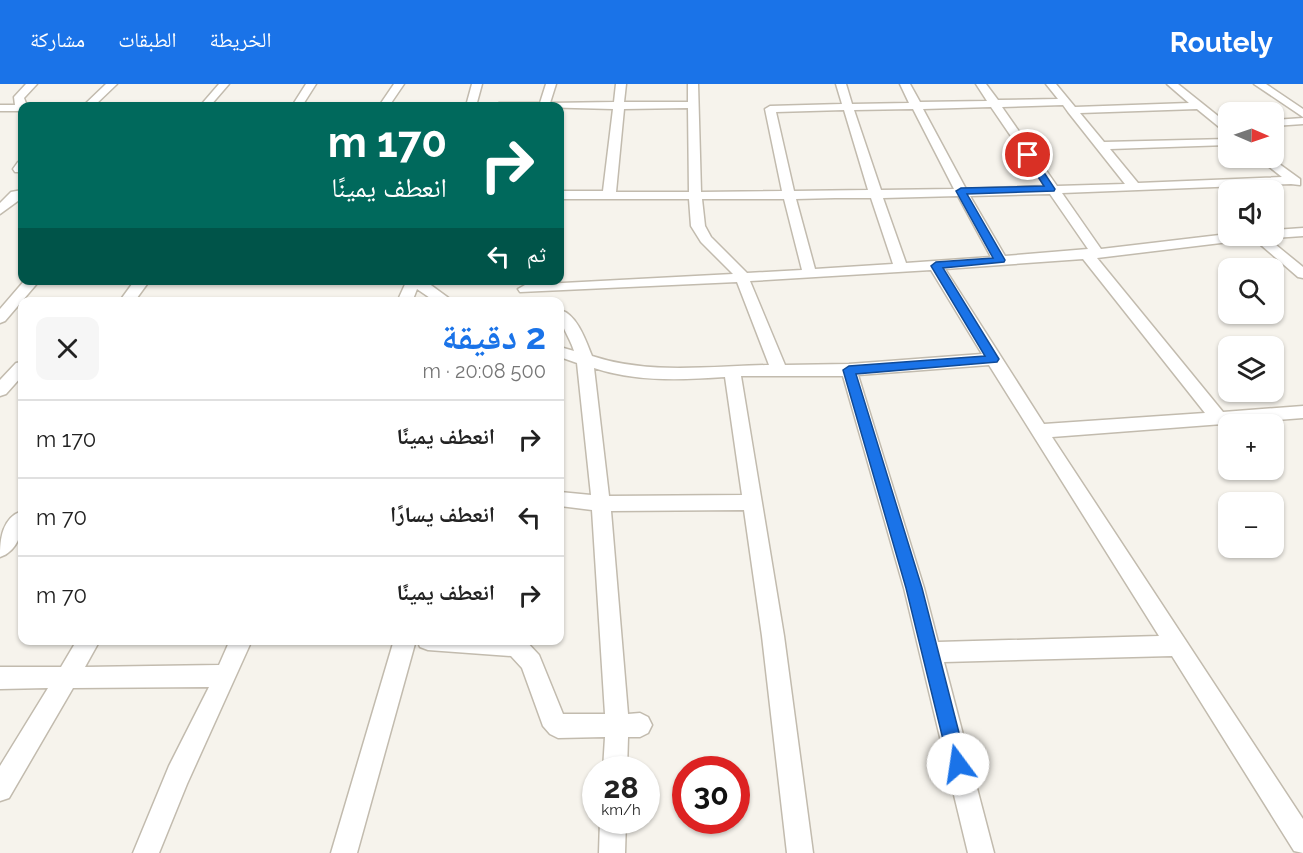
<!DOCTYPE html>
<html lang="ar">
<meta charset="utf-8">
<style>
:root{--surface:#fff;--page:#f6f6f6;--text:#222;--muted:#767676;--line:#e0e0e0;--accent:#1a73e8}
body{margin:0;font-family:Raleway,"Noto Naskh Arabic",sans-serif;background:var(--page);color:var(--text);direction:rtl;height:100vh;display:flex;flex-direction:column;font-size:22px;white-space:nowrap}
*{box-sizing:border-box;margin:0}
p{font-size:20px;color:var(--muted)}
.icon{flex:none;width:33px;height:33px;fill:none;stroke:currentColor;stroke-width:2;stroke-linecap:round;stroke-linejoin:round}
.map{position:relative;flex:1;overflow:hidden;direction:ltr}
.details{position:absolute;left:18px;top:213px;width:546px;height:348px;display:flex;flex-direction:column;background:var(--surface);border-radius:12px;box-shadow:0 2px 4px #0004;direction:rtl}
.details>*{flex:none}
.banner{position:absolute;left:18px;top:18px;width:546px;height:183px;border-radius:12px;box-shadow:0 2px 4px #0004;direction:rtl;background:#00695c;color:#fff;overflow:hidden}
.needle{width:39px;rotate:92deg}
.tools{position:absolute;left:1218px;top:18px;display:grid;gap:12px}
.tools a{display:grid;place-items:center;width:66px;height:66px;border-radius:12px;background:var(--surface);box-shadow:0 2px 4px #0004;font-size:30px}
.speed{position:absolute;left:582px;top:672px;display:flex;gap:12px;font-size:30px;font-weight:700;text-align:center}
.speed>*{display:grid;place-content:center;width:78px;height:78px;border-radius:50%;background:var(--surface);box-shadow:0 2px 4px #0004;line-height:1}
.speed small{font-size:15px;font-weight:400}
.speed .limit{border:9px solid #d22;background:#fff;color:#111}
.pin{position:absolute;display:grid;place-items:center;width:51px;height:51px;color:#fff;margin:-26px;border:3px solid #fff;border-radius:50%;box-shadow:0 2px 6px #0007}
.me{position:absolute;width:66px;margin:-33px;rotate:346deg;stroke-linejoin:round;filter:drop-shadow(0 0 4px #0008)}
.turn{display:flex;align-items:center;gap:21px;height:126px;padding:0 18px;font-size:27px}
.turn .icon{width:78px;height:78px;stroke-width:2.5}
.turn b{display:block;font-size:42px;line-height:51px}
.then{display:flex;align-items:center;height:57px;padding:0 18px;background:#0003;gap:12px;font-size:22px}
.round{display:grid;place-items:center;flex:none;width:63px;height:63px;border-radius:12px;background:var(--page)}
.head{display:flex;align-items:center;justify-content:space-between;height:102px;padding:0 18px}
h1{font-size:36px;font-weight:700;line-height:45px;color:var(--accent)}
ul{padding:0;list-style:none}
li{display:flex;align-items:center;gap:18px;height:78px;padding:0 18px;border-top:2px solid var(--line)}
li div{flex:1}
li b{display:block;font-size:22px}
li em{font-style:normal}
header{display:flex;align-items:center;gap:36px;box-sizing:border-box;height:84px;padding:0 30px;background:var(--accent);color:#fff}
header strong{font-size:28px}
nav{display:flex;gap:33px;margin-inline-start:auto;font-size:21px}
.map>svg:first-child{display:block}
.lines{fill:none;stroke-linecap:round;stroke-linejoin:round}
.minor-casing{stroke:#c2bbae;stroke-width:3}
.minor{fill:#fff;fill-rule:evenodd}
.route{fill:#1a73e8;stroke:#114b97;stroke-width:1.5}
</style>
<header>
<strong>Routely</strong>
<nav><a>الخريطة</a><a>الطبقات</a><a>مشاركة</a></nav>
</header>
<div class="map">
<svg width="1303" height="769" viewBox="0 0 1303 769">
<rect width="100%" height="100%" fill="#f6f3ec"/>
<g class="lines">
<g class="minor-casing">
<path id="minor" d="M26 0H37L24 14 27 22H22V27H0V21H15L14 13Z
M106 0H117L94 22H83Z
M219 0H229L210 22H200Z
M306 0H316L302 22H292Z
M394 0H404L389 22H379Z
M472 0H482L476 22H466Z
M546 0H556L550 19 614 18 616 0H626L624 18H688V0H698L701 108 782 107 765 25 770 22 842 20 836 0H846L852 20 909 19 900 0H910L920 18 987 17 976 0H986L998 16 1058 15 1046 0H1056L1075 23 1189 19 1167 0H1178L1228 40V48L1224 47 1197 25 1080 29 1104 58 1228 55V61L1110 65 1138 99 1282 93 1258 74H1271L1300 95V101L1291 100 1062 109 1101 165 1228 150 1265 152 1303 183V194L1298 193 1254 155 1097 174 1223 328 1303 322V334L1052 353 1303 735V769L1294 767 1172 572 944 578 994 769H968L904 504 843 292H741L784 552 813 769H787L762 552 744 426 611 427 628 630 640 629 648 633 652 641 648 649 640 653H628L627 686H603L605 653 558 654 550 650 543 642 522 584 511 572 428 566 420 563 417 556H525L539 571 563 630H605L592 426 560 422V408L591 411 577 279 560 273V263L574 267C569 251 560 243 560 226 577 230 586 257 592 272 650 291 709 282 769 281L737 198 520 208 518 205 525 201 733 190 701 158 691 142 689 115H560V107H603L613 25 494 22 499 19H540ZM1063 21 1068 28 1125 100 1057 102 1002 23ZM991 23 1045 102 966 105 923 25ZM688 24 689 108H616L624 25ZM913 25 954 105 881 106 854 26ZM844 26 868 106 794 107 776 28ZM1050 110 1088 165 1005 172 970 112ZM958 112 991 173 906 179 883 114ZM835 114H871L893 180 815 185 796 115ZM702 115H784L802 186 747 189 711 153 705 142ZM1083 175 1205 329 1044 340 945 185ZM931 186 982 270 849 280 785 281 750 197ZM989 281 1159 552 938 558 924 504 858 291ZM594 284C636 298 681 296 725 293L742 411 609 412Z
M1254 0H1266L1303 25V33Z
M1303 34V40L1274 42V36Z
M18 78H22V88H15L13 85Z
M22 106V114L0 130V119L11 108Z
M1303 144V152L1274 154 1268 152H1274V146Z
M25 196H40L5 237 0 239V225Z
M135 196H150L134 218H119Z
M407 196H424L454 218H436L417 205 412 218H397Z
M22 278V292L6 310 0 312V296L16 279Z
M22 427C24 444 19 467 0 473 0 455 2 434 22 427Z
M77 556H100L85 583 219 581 230 556H252L187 700 159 769H133L169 682 209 603 73 604 9 714 0 717V682L48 604 0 605V583H61Z
M394 556H416L357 769H331Z
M600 736H626L625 769H599Z"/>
</g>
<use href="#minor" class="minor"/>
</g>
<path class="route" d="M1028 68 1031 69 1055 105 1054 107 967 110 1005 176 1004 178 943 184 999 275 997 278 856 290 922 504 967 680 964 686 958 689 952 686 949 680 906 504 843 286 849 282 985 272 931 182 936 178 993 174 956 107 961 104 1044 102 1024 71Z"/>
</svg>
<div class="tools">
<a><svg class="needle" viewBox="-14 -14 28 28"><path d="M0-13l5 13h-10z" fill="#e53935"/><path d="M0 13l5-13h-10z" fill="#767676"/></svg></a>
<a><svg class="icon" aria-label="sound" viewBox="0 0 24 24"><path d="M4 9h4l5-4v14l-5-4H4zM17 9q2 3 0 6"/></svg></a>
<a><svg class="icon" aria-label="search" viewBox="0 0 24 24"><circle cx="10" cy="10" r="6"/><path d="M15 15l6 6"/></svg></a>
<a><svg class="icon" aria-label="layers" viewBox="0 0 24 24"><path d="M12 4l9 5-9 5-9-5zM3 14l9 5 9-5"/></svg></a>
<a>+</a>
<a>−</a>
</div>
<div class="speed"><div>28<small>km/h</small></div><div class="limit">30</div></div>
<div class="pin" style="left:1028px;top:71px;background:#d93025"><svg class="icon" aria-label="arrive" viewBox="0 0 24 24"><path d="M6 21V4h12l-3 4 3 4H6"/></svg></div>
<svg class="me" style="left:958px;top:680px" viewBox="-20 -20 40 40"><circle r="19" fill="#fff"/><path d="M0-13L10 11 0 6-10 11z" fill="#1a73e8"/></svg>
<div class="banner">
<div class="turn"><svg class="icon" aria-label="right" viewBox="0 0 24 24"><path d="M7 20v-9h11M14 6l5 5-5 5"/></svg><div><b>170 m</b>انعطف يمينًا</div></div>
<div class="then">ثم<svg class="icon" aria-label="left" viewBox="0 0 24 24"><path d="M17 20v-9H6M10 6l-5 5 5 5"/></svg></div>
</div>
<section class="details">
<div class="head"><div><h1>2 دقيقة</h1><p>500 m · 20:08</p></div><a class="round"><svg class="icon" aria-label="close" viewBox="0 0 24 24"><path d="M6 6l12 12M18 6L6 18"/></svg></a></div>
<ul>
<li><svg class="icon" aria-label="right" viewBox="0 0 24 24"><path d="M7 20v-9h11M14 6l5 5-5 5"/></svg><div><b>انعطف يمينًا</b></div><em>170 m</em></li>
<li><svg class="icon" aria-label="left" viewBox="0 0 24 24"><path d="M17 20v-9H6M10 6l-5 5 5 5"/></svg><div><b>انعطف يسارًا</b></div><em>70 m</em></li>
<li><svg class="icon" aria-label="right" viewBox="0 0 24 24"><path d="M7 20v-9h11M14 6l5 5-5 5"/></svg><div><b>انعطف يمينًا</b></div><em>70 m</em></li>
</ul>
</section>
</div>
